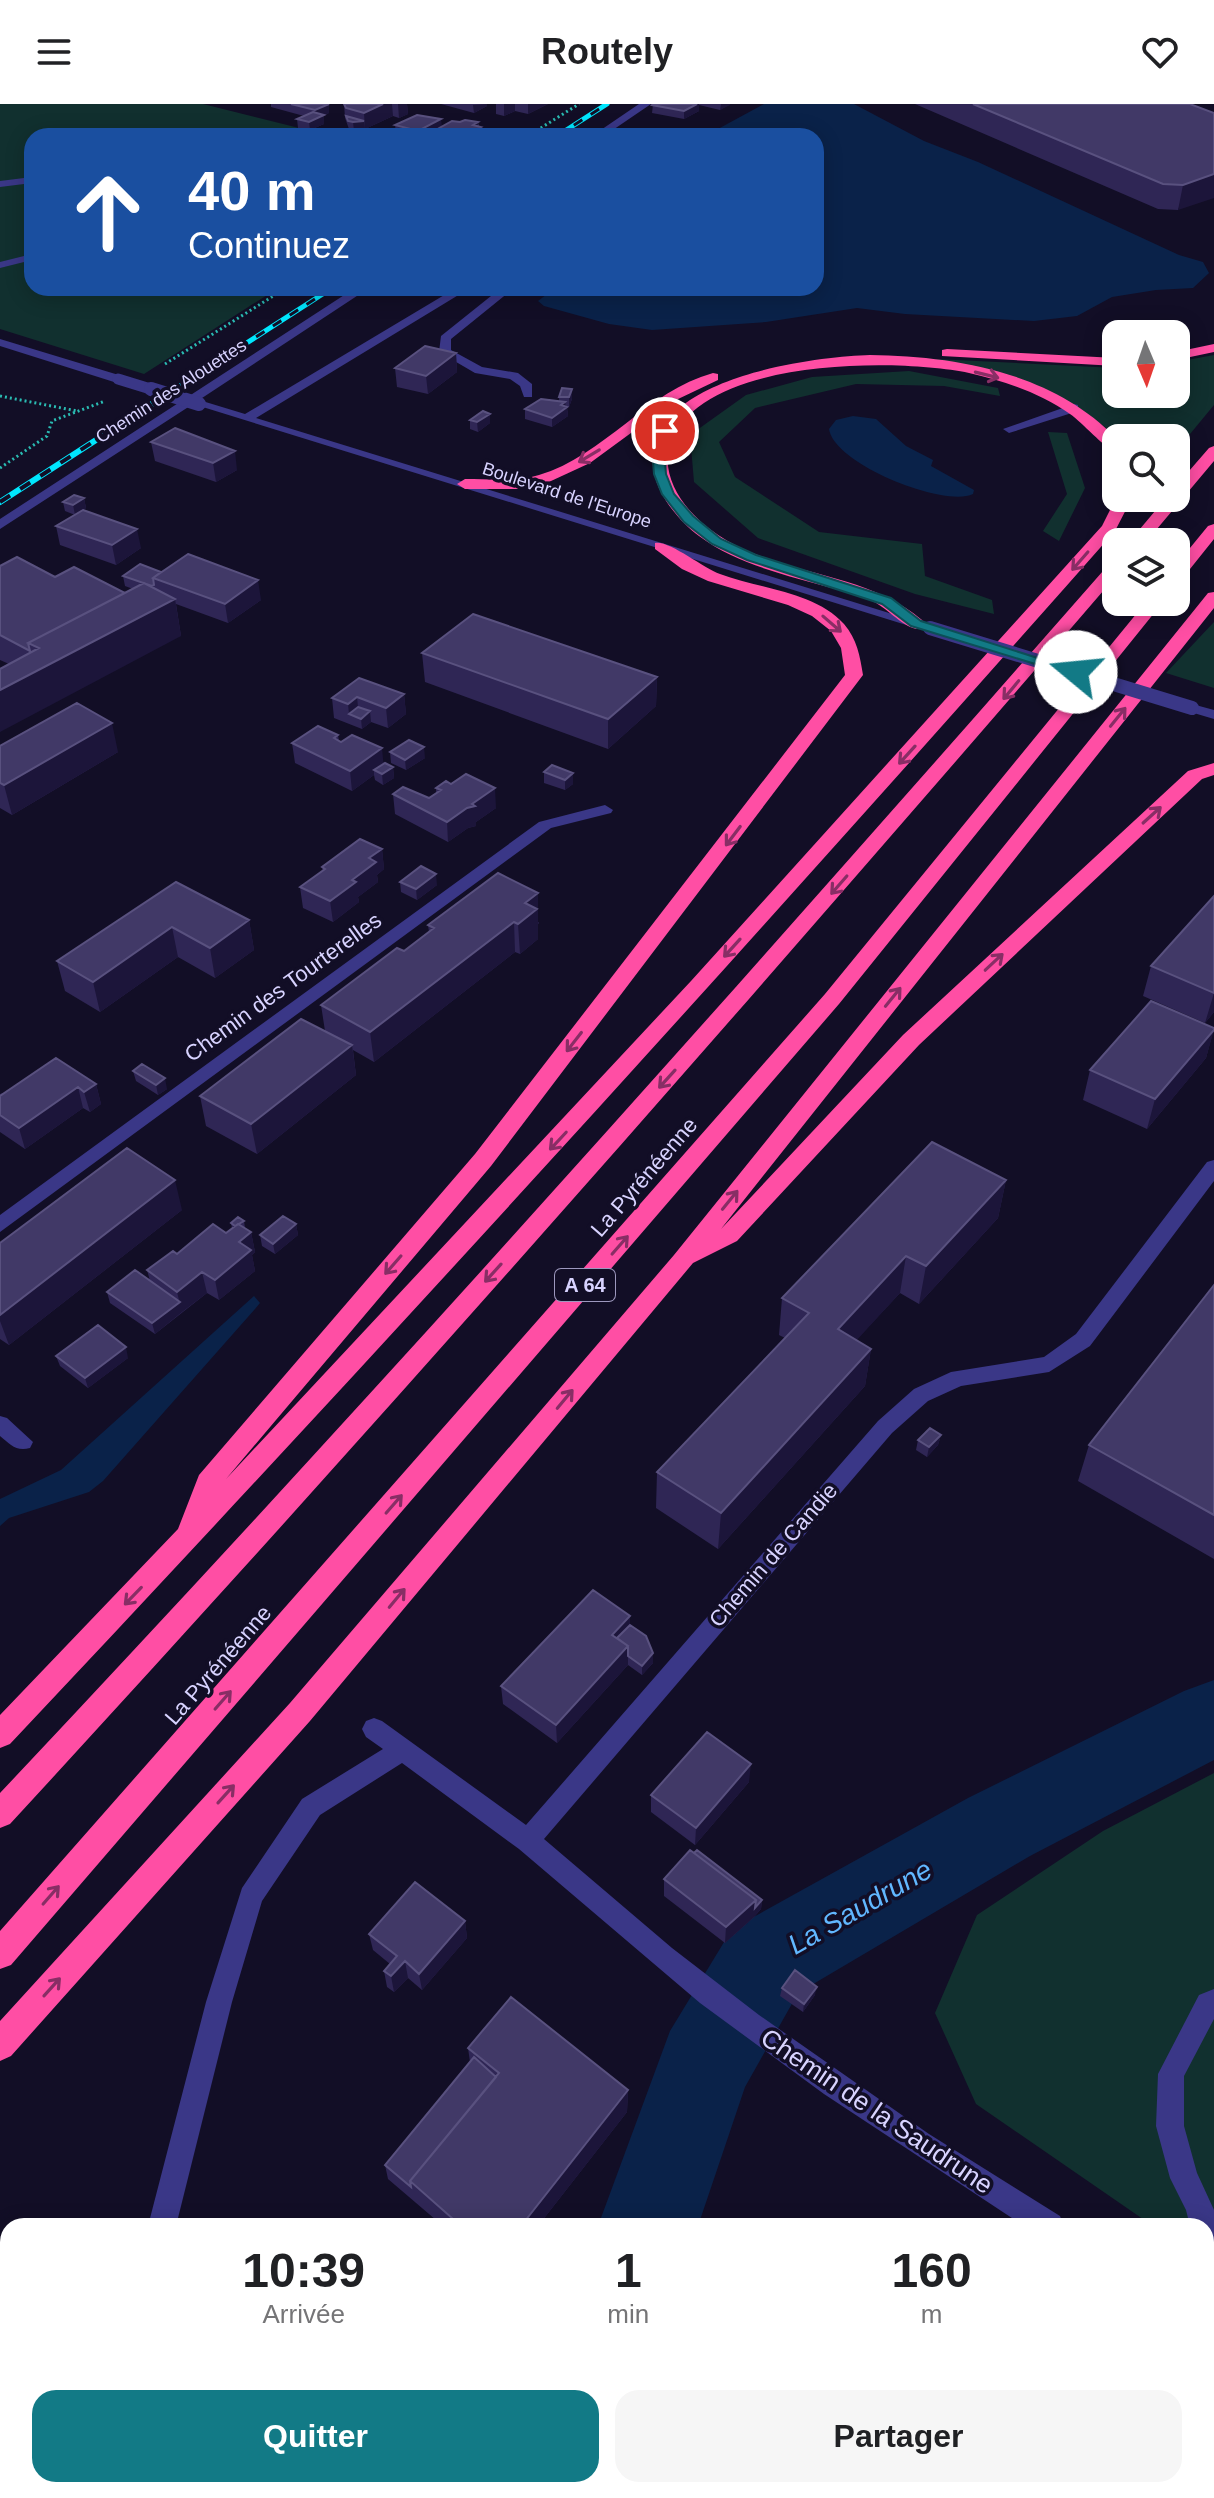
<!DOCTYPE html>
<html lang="fr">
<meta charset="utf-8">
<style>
:root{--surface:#fff;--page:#f6f6f6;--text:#202124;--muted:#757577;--accent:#127a86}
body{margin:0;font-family:Helvetica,sans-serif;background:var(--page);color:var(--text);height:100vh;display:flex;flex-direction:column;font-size:30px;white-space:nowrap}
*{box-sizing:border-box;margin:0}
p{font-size:26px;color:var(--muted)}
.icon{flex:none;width:44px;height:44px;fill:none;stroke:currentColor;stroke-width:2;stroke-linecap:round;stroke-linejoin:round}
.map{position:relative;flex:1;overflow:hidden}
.panel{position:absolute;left:0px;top:2114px;width:1214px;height:280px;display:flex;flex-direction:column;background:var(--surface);border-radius:24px 24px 0 0;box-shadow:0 4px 20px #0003}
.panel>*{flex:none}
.guide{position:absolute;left:24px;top:24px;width:800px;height:168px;border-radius:24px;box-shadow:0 4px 20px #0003;background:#1a4fa0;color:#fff;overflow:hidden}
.needle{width:52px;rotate:178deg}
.buttons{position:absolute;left:1102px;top:216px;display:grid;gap:16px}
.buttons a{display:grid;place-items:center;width:88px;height:88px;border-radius:16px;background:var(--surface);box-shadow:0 4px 20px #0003;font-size:40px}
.pin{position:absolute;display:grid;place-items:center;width:68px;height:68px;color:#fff;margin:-34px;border:4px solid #fff;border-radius:50%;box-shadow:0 2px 8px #0007}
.me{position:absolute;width:88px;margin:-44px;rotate:287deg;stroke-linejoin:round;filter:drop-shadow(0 0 6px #0008)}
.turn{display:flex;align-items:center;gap:28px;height:168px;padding:0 32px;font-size:36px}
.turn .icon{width:104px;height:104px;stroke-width:2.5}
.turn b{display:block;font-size:56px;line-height:68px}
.eta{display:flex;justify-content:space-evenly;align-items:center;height:136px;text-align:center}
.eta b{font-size:48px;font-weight:700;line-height:56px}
.cta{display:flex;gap:16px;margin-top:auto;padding:16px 32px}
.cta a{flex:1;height:92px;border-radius:24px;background:var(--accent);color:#fff;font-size:32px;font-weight:700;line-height:92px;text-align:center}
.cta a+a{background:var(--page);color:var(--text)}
header{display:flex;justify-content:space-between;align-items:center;height:104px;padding:0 32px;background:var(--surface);font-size:36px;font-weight:700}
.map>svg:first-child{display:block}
.green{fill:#11302f}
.water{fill:#0a2249}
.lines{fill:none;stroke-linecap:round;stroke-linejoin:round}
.river{fill:#0a2249;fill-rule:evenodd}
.path{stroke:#2abbb2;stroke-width:3;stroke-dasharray:2 3;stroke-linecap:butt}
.minor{fill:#3a3787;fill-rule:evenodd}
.highway{fill:#ff4ea4;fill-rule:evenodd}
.rail-far1-casing{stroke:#00e6fe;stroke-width:5}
.rail-casing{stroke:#00e6fe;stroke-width:6}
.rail-far1{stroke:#120e26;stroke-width:3;stroke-dasharray:10;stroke-linecap:butt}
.rail{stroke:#120e26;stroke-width:4;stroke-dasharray:12;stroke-linecap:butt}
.minor-bridge-far1{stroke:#3a3787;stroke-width:11}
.minor-bridge{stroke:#3a3787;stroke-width:14}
.wall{fill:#2f2655}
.shaded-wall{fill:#1c153a}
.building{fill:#413967;stroke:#59517f;stroke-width:2}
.oneway{stroke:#882e65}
.route{fill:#127a86;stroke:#0c4f57;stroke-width:2}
.labels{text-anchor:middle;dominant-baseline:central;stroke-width:7;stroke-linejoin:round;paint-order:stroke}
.far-street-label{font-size:18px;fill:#d8d3ff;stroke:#120e26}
.shield{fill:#120e26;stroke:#9d98be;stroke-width:2}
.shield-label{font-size:20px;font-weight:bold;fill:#d8d3ff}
.street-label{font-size:22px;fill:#d8d3ff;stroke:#120e26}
.near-street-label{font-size:26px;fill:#d8d3ff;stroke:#120e26}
.near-water-label{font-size:28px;font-style:italic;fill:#61b7ff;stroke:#120e26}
</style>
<header><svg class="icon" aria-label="menu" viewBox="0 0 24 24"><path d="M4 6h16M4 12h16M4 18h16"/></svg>Routely<svg class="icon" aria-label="heart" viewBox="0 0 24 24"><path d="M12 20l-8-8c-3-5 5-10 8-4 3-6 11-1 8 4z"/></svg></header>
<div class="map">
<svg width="1214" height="2394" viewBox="0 0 1214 2394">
<rect width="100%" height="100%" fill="#120e26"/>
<path class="green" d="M0 0H203L331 32H32V184H278L144 270 0 225Z
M1214 251V301L1176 347V334H1117C1057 276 992 272 915 254L1116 264V290H1176V258Z
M909 267 998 284 1000 292 944 282 856 280 755 304 719 338 735 373 819 428 922 440 925 472 992 496 994 510 915 490 758 434 694 378 690 331 746 291 812 273Z
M1048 328 1067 329 1085 384 1059 437 1043 427 1067 390Z
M1214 518V584L1166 569Z
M1214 1669V2162L1206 2122H1153L976 2000 935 1909 977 1811 1103 1727Z"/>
<path class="water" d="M764 0H854L924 37 978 58 1179 151 1203 158 1209 169 1193 184 1156 186 1112 193 1077 212 1034 217 905 210 857 204 766 218 652 226 609 220 544 202 538 197 555 184H816V32H705Z
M853 312 876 315 906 342 933 356 931 362 974 386 973 390C944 404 834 360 829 325L836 316Z
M254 1192 260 1199 255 1205 103 1377 89 1388 9 1414 0 1422V1395L61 1366Z"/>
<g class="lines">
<path class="river" d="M1214 1576V1656L1030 1752 798 1889 745 1983 698 2122H598L670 1927 732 1825 968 1694 1184 1587Z
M519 2386H629L627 2394H517Z"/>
<path class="path" d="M528 32 579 0
M165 260 286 184
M0 292 77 307
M0 364 47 332 52 317 105 297"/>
<path class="minor" d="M639 0H651L604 32H592Z
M32 73V79L0 83V77Z
M32 150V156L0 164V158Z
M355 184H369L199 296 245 310 456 184H470L256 314 928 521 926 524H916L193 300 0 425V415Z
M501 184H514L451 235V246L482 263 518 269 532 280V293H524L520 282 510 275 475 269 439 248 441 232Z
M0 235 122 272 124 275 114 278 0 242Z
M1074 300 1078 301V307L1009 329 1003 325Z
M1192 600 1214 606V615L1187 607 1185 604Z
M605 701 613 706 611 709 551 724 0 1128V1111L539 718Z
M1214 1056V1077L1090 1242 1049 1268 961 1282 928 1297 892 1329 544 1735 672 1844 759 1911 929 2030 1060 2112 1064 2122H1024L824 1990 700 1899 519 1745 402 1659 320 1711 262 1797 232 1898 176 2122H148L206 1898 242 1784 302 1695 383 1645 366 1633 362 1625 366 1617 374 1614 382 1617 526 1721 878 1317 914 1285 951 1268 1044 1253 1076 1230 1207 1058Z
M0 1312 7 1314 33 1338 30 1344C16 1348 10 1340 0 1332Z
M1214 1885V1915L1184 1972V2022L1197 2069 1214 2106V2192L1206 2195V2122H1190L1186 2106 1170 2074 1156 2022 1158 1970 1199 1891Z
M1206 2203 1214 2206V2236L1206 2233Z
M91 2386H123L120 2394H88Z"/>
<path class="highway" d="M1214 240V248L1176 256V248Z
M947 245 1116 254V262L942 252V246Z
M870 251C957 252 1053 269 1116 334V348C1103 343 1083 319 1070 310 1040 289 1004 277 969 269 897 254 698 253 670 341 662 366 676 393 694 411 756 475 858 460 922 516L924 520 916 525C900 521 887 503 870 496 813 475 749 469 699 432 680 418 659 393 654 369 636 276 807 253 870 251Z
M713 269 718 270V276L676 296 590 359 551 377 520 385H465L457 380 465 375C489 375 515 378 539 371 604 352 647 287 713 269Z
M1214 342V357L1146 438H1129L1166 394H1176V382L1209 344Z
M1116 394H1132L1115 427C753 837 385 1242 10 1640L0 1644V1611L178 1425 199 1371 475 1050 845 571 841 544 831 527 812 512 788 501 708 477 682 465 655 445V439C669 436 703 464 720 470 759 485 814 487 844 520 857 535 860 552 863 571L491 1062 226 1375 691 877 1102 422Z
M1214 420V435L1182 475 1176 477V461L1208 422Z
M1116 457V472C753 893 387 1311 10 1720L0 1724V1689C379 1287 746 874 1110 459Z
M1214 488V504L721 1125 903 931 1188 667 1214 659V671L1202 675 919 941 737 1137 693 1159 310 1617 11 1952 0 1957V1917L290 1599 674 1151 1208 489Z
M1146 498H1163L839 900 11 1861 0 1865V1827L825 890Z"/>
<g class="rail-far1-casing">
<path id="rail-far1" d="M557 32 607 0
M172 287 332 184"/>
</g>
<g class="rail-casing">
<path id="rail" d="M0 398 175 285"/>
</g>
<use href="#rail-far1" class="rail-far1"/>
<use href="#rail" class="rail"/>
<path class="minor-bridge-far1" d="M118 275 157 287"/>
<path class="minor-bridge" d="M151 285 199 300
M930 524 1192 604"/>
</g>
<path class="wall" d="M271 0H328L329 9 324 11V20L310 26 298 24 297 15 304 12 271 3Z
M344 0H407L408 10 399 14 393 12 365 25 354 27 349 25 345 14Z
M441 0H487V2L474 9Z
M496 0H548L528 10 515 7 504 12 496 10Z
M653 0H730L720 6 699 1V7L684 15 652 9Z
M915 0H1190L1214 9 1178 106 1158 105Z
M460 18H478L482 32H433L434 31V28L425 32H405L396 30 395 21 442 23Z
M456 249 457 268 428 290 397 283 395 264Z
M572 285V295L569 303H567L568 312 552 323 525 315V305L559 297V293Z
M470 316 490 319 478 328 470 325Z
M151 338 237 366 216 378 155 357Z
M84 394 86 404 83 406 141 444 116 461 60 441 56 422 75 411 65 407 63 398Z
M0 462 125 489 133 485 125 482 123 472 161 468 261 496 228 519 176 500 181 532 9 560 0 556Z
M422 549 657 573 656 602 608 645 425 578Z
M404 590 406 610 388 624 371 618 362 625 334 614 332 594Z
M338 631 339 637 393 663 394 674 383 681 375 676 374 671 352 687 295 659 292 639Z
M0 642 118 648 12 711 0 704Z
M390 648 425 654 406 666 391 659Z
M544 668 573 680 565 686 544 679Z
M436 684 496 704 476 718V722L468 724 448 738 395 710 393 690 429 694 436 689Z
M382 745 384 765 377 771 378 778 358 793 359 798 333 818 303 804 300 783 323 767 322 763Z
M498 769 539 819 538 820V835L520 850 515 848 374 958 353 946 356 971 257 1050 206 1022 200 992 325 927 321 901 404 847 429 828 428 821Z
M176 778 249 816 254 846 215 874 178 853 100 908 65 887 57 857Z
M400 778 437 781 417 796 401 788Z
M1214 792V908L1205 919 1143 892 1151 862Z
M1214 924 1206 954 1147 1025 1083 996 1090 966Z
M133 967 167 985 158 991 136 977Z
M96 980 101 1000 90 1008 83 1004 25 1045 0 1028V990L6 988Z
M1006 1076 998 1114 919 1200 900 1189 856 1236 871 1245 865 1282 718 1445 656 1404 657 1368 785 1234 779 1231 782 1194Z
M182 1106 9 1241 0 1235V1139Z
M244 1117 245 1124 251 1128 255 1148 252 1151 255 1167 219 1196 207 1189 155 1230 110 1199 107 1188 150 1177 147 1166 177 1150 226 1129 232 1124 231 1119Z
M296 1120 298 1131 275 1150 262 1142 260 1131Z
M1214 1181V1455L1078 1377 1089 1341Z
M56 1252 128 1254 88 1284 60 1262Z
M941 1331 938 1341 927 1353 916 1346 918 1336Z
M630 1512V1521L653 1559 642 1571 628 1561 557 1639 503 1600 501 1582Z
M749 1678 695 1741 651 1708V1691Z
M664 1775 762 1796 761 1805 754 1813 725 1839 664 1792Z
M465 1817 467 1834 422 1886 408 1874 394 1888 387 1883 384 1867 390 1860 373 1846 369 1830Z
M782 1884 815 1891 803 1908 780 1892Z
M468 1944 628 1986 627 2008 538 2122H443L388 2075 385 2061 470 1958Z"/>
<path class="shaded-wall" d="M329 0V9L315 15V6Z
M383 0H392L393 12 365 25 364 9Z
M398 0H407L408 10 399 14Z
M487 0V2L474 9 473 1Z
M504 0H515V7L504 12Z
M528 0H548L528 10Z
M697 0H699V7L684 15V7Z
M721 0H730V1L720 6Z
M324 11V20L310 26 309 18Z
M441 15 442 23 440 25 425 32H418V27Z
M364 17 365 25 354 27 353 18Z
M478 18V25L481 23 482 32H469L473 21Z
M1214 70V94L1178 106 1183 81Z
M456 249 457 268 428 290 426 272Z
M572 285V295L569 303V293Z
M565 298 566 304 567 303 568 312 552 323V314L561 301Z
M490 310V319L478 328 477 318Z
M235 347 237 366 216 378 213 359Z
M84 394 86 404 75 411 73 401Z
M137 425 141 444 116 461 112 441Z
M258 476 261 496 228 519 225 500Z
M175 495 181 532 0 628V586Z
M657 573 656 602 608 645V615Z
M404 590 406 610 388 624 386 604Z
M357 593 359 613 349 610 348 600Z
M370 607 371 618 362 625 361 615Z
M112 619 118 648 12 711 4 681Z
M424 643 425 654 406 666 405 656Z
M382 644 384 665 374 666V671L352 687 350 667Z
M393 663 394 674 383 681 382 670Z
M573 669V680L565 686V676Z
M495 684 496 704 476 718V722L468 724 448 738 447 718Z
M382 745 384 765 377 771 378 778 358 793 359 798 333 818 330 797 352 776 369 754Z
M436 770 437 781 417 796 416 785Z
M538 789V835L520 850 518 820 525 799Z
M249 816 254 846 215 874 210 844Z
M514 818 515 848 374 958 370 928Z
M172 823 178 853 100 908 93 878Z
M1214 889V908L1205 919Z
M1214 926 1206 954 1147 1025 1155 995Z
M352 941 356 971 257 1050 251 1020Z
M165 974 167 985 158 991 156 981Z
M96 980 101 1000 90 1008 84 988Z
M78 983 83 1004 25 1045 19 1024Z
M175 1076 182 1106 9 1241 0 1217V1211Z
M1006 1076 998 1114 919 1200 926 1162Z
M296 1120 298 1131 275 1150 273 1140Z
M251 1128 255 1148 252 1151 255 1167 219 1196 215 1176 239 1138Z
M906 1152 900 1189 833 1262 838 1225Z
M202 1168 207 1189 182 1208 177 1188Z
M180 1198 182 1208 155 1230 152 1219Z
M126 1243 128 1254 88 1284 85 1274Z
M871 1245 865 1282 718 1445 721 1409Z
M941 1331 938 1341 927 1353 929 1343Z
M630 1512V1530L617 1544 612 1531Z
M628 1542V1561L557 1639 556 1621Z
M653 1549V1559L642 1571V1562Z
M751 1660 749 1678 695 1741 696 1724Z
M756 1796H762L761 1805 754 1813 725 1839 726 1823Z
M465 1817 467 1834 422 1886 419 1870Z
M405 1857 408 1874 394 1888 391 1872Z
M817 1883 815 1891 803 1908 804 1900Z
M628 1986 627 2008 538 2122H521Z"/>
<path class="building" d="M291 0H329L315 6Z
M344 0H383L364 9 346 4Z
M653 0H697L684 7 652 1Z
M973 0H1190L1214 9V70L1183 81 1163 80Z
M313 8 324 11 309 18 297 15Z
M417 11 441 15 418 27 395 21Z
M346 12 364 17 353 18 348 17Z
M465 16 478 18 473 21 481 23 469 30 458 28 454 31 457 32H433L440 28 434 27 452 17 460 18Z
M425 242 456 249 426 272 395 264Z
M562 284 572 285 569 293H559Z
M541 295 565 298 561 301 567 303 552 314 525 305Z
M483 307 490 310 477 318 470 316Z
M175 324 235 347 213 359 151 338Z
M74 391 84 394 73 401 63 398Z
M83 406 137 425 112 441 56 422Z
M188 450 258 476 225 500 153 474Z
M17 453 55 473 74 463 125 489 28 539 30 547 0 531V462Z
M140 460 161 468 153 474 154 481 152 482 123 472Z
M144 479 175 495 0 586V565L39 544 28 539Z
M473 510 657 573 608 615 422 549Z
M359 574 404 590 386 604 357 593 348 600 332 594Z
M77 599 112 619 4 681 0 679V642Z
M358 603 370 607 361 615 349 610Z
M318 622 338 631 334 634 341 638 352 631 382 644 350 667 292 639Z
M409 636 424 643 405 656 390 648Z
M385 659 393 663 382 670 374 666Z
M552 661 573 669 565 676 544 668Z
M466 670 495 684 472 700 475 702 467 704 447 718 393 690 403 683 429 694 441 686 436 684 446 677 451 680Z
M360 735 382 745 369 754 376 758 352 776 356 778 330 797 300 783 325 765 322 763Z
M421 762 436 770 416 785 400 778Z
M498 769 538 789 525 799 537 805 518 820 514 818 370 928 321 901 397 844 404 847 434 824 428 821Z
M176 778 249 816 210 844 172 823 93 878 57 857Z
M1214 792V889L1151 862Z
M1151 897 1214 924V926L1155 995 1090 966Z
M301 915 352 941 251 1020 200 992Z
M56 954 96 980 84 988 78 983 19 1024 0 1011V992Z
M142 960 165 974 156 981 133 967Z
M932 1038 1006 1076 926 1162 906 1152 838 1225 871 1245 721 1409 657 1368 809 1209 782 1194Z
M127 1044 175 1076 0 1211V1139Z
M283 1112 296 1120 273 1140 260 1131Z
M238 1113 244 1117 235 1122 231 1119Z
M213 1120 226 1129 238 1120 251 1128 239 1138 251 1146 215 1176 202 1168 177 1188 147 1166 173 1147 177 1150Z
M135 1166 180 1198 152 1219 107 1188Z
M1214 1181V1411L1089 1341Z
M98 1221 126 1243 85 1274 56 1252Z
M930 1324 941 1331 929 1343 918 1336Z
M593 1486 630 1512 612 1531 628 1542 556 1621 501 1582Z
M630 1521 646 1532 653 1549 642 1562 628 1552V1542L617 1534Z
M707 1628 751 1660 696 1724 651 1691Z
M690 1746 756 1796 726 1823 664 1775Z
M697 1746 762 1796 755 1804 756 1796 694 1749Z
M415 1778 465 1817 419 1870 405 1857 391 1872 384 1867 397 1852 369 1830Z
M795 1866 817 1883 804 1900 782 1884Z
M511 1893 628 1986 521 2122H461L410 2077 499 1969 468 1944Z
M474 1953 496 1973 410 2077 411 2083 385 2061Z"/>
<defs><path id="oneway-shaft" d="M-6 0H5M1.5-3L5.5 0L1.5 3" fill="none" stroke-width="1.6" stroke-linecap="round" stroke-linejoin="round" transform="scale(2)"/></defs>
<g class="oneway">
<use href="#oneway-shaft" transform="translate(987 271) rotate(14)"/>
<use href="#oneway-shaft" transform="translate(589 352) rotate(149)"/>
<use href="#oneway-shaft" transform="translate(1080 457) rotate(131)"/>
<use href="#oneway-shaft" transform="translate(832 520) rotate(41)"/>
<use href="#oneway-shaft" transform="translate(1011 586) rotate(130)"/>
<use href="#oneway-shaft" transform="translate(1118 613) rotate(-51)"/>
<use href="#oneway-shaft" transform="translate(907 651) rotate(132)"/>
<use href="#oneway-shaft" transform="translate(1152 711) rotate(-42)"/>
<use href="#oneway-shaft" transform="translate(733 732) rotate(127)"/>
<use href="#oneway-shaft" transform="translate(839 781) rotate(131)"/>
<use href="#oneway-shaft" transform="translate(732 844) rotate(132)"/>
<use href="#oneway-shaft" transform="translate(994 858) rotate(-43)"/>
<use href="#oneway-shaft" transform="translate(893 893) rotate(-51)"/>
<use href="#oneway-shaft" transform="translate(574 938) rotate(128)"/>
<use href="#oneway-shaft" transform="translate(667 975) rotate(132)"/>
<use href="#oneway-shaft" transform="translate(558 1037) rotate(133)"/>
<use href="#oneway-shaft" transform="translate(730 1096) rotate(-51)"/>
<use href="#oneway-shaft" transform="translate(620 1141) rotate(-49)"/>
<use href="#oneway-shaft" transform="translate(393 1161) rotate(131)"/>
<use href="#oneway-shaft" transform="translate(493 1169) rotate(132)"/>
<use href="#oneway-shaft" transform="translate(565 1295) rotate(-50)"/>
<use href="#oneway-shaft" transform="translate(394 1400) rotate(-49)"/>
<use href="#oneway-shaft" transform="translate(133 1492) rotate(134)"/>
<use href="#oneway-shaft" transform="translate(397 1494) rotate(-50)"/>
<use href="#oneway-shaft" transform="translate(223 1596) rotate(-49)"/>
<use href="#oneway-shaft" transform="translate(226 1690) rotate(-48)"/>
<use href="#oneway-shaft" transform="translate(51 1791) rotate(-49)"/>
<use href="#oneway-shaft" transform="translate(52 1883) rotate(-48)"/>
</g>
<path class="route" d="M661 325 671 327 664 346 666 370 674 390 693 412 721 435 756 451 891 494 921 517 1082 568 1071 571 911 522 882 500 747 456 712 440 684 418 662 390 654 370 652 346Z"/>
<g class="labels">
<g class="far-street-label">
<text transform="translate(171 287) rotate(-33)">Chemin des Alouettes</text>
<text transform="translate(567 391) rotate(18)">Boulevard de l'Europe</text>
</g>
<rect class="shield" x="555" y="1165" width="60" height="32" rx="6"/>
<g class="shield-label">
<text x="585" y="1181">A 64</text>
</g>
<g class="street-label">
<text transform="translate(283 883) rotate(-36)">Chemin des Tourterelles</text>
<text transform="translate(644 1073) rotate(-49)">La Pyrénéenne</text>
<text transform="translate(773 1451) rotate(-49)">Chemin de Candie</text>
<text transform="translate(218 1561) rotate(-49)">La Pyrénéenne</text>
</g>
<g class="near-street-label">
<text transform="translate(877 2007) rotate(34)">Chemin de la Saudrune</text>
</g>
<g class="near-water-label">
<text transform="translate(860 1803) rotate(-30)">La Saudrune</text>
</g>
</g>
</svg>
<div class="buttons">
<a><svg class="needle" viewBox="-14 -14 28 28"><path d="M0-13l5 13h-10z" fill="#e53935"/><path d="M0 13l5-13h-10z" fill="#757577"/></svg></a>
<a><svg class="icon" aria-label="search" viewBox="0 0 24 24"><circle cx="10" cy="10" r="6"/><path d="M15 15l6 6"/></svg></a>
<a><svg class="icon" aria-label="layers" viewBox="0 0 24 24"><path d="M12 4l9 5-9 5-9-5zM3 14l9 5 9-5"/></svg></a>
</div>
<div class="pin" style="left:665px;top:327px;background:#d93025"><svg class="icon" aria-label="arrive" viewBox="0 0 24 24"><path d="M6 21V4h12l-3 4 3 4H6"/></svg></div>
<svg class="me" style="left:1076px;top:568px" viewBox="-20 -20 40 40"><circle r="19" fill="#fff"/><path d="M0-13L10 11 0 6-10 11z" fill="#127a86"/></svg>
<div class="guide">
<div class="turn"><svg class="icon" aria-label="ahead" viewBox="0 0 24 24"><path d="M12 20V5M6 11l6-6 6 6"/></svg><div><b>40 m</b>Continuez</div></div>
</div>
<section class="panel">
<div class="eta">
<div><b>10:39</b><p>Arrivée</p></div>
<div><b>1</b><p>min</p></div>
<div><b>160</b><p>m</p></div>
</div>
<div class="cta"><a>Quitter</a><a>Partager</a></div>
</section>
</div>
